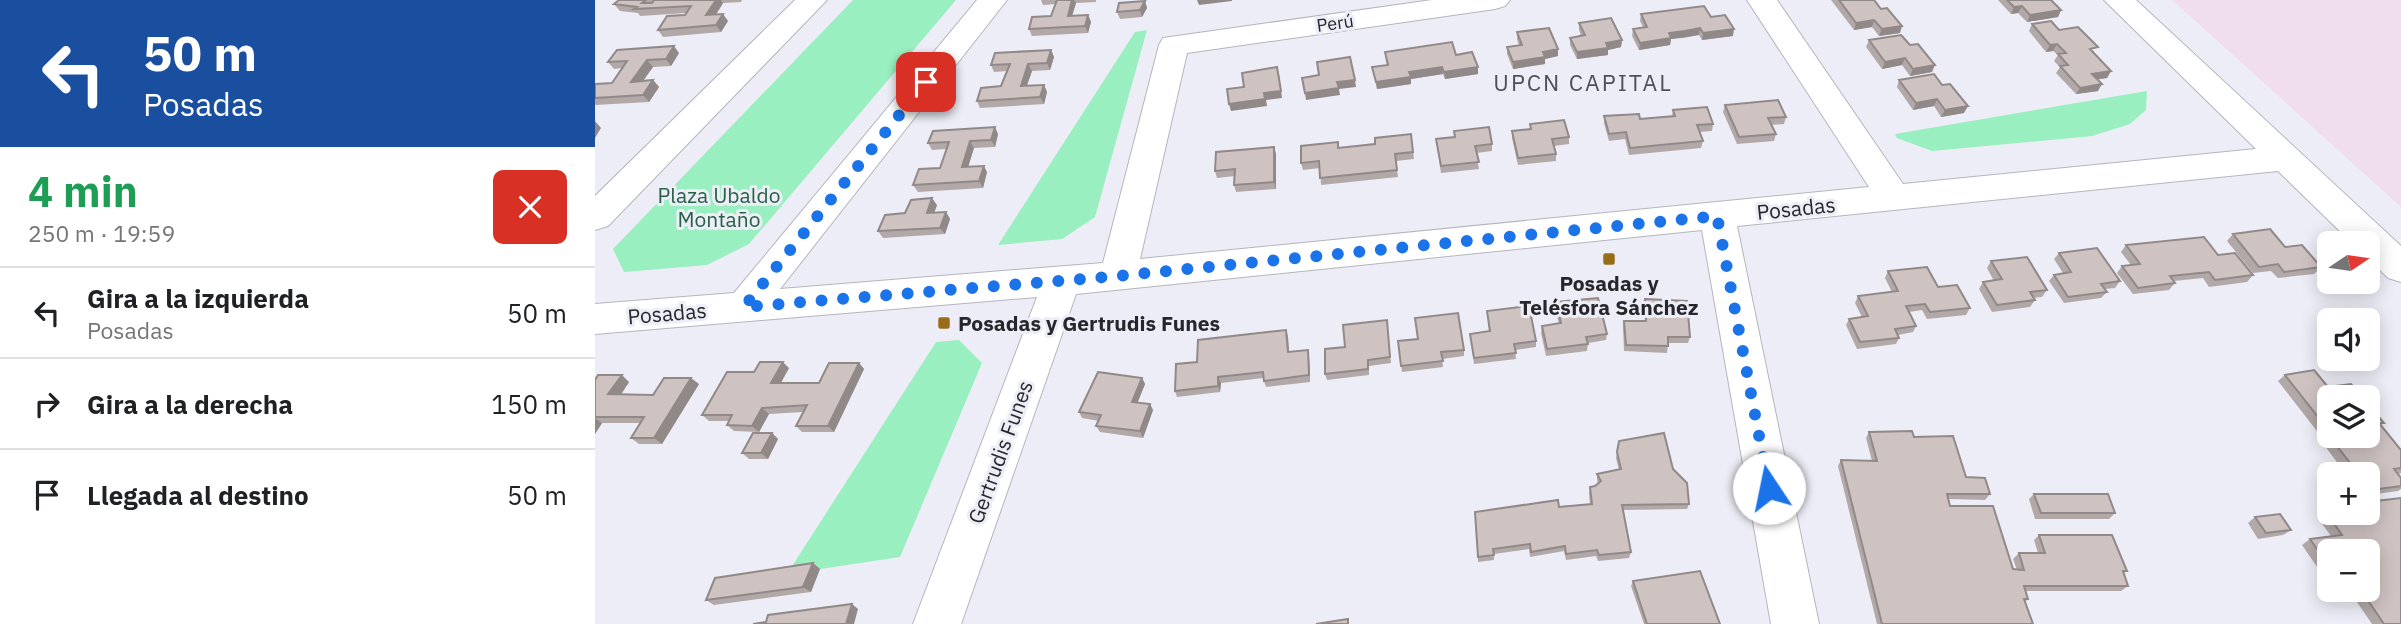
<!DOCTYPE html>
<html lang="es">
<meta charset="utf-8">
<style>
:root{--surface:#fff;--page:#f2f2f2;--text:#202124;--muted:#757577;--line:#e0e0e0}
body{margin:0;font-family:"IBM Plex Sans",sans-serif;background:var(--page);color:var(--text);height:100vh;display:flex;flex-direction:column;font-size:26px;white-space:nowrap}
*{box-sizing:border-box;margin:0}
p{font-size:23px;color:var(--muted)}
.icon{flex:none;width:38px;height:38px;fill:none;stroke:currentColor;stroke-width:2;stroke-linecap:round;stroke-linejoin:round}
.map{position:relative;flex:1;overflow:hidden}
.drawer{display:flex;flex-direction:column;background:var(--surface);width:595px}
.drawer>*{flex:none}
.guide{background:#1a4fa0;color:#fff;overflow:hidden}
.needle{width:46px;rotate:77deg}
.controls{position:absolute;left:1722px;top:231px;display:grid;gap:14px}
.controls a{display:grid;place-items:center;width:63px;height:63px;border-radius:10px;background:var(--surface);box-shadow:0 4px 18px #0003;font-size:35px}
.pin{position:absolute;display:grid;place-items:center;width:60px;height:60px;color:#fff;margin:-30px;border-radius:14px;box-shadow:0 4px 10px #0006}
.me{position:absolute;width:77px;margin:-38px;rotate:349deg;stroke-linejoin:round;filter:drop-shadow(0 0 5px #0008)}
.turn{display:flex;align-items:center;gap:24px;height:147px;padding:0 28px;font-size:32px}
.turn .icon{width:91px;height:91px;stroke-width:2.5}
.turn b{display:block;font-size:49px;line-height:60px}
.round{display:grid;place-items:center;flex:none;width:74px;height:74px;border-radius:10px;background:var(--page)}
.head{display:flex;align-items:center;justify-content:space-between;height:119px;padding:0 28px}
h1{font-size:42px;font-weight:700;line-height:52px;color:#1e9e55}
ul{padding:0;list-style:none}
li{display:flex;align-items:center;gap:21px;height:91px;padding:0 28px;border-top:2px solid var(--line)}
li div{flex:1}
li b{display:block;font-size:26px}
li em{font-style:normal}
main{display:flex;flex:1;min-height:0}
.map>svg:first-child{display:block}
.industrial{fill:#f0deee}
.green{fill:#99efbf}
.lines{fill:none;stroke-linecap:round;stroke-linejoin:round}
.minor-casing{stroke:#b5b5be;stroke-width:2}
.minor{fill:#fff;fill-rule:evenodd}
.wall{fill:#b2a8a7}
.shaded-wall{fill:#918888}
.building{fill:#cfc3c2;stroke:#918888;stroke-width:2}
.route{stroke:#1a73e8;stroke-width:12;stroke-dasharray:0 21.6}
.poi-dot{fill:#976d1a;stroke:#ededf7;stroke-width:2.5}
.labels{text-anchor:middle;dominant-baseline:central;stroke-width:6;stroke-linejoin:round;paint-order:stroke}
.far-street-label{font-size:18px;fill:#27272b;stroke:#ededf7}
.park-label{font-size:21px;fill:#256344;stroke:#ededf7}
.street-label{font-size:21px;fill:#27272b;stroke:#ededf7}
.poi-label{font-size:21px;font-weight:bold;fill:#27272b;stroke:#ededf7}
.neighbourhood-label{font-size:23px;letter-spacing:2px;fill:#4f4f57;stroke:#ededf7}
</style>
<main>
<section class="drawer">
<div class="guide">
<div class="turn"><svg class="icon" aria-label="left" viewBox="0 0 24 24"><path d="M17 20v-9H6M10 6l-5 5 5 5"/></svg><div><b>50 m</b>Posadas</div></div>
</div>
<div class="head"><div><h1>4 min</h1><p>250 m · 19:59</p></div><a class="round" style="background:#d93025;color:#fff"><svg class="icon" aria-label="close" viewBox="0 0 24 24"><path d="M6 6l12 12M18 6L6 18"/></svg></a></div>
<ul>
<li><svg class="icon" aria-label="left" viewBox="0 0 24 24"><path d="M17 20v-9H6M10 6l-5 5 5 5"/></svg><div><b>Gira a la izquierda</b><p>Posadas</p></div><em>50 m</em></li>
<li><svg class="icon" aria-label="right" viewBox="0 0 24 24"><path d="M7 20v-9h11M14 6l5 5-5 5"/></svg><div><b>Gira a la derecha</b></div><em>150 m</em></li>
<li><svg class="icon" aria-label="arrive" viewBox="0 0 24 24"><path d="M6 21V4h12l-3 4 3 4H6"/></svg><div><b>Llegada al destino</b></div><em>50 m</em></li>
</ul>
</section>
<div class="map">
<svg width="1806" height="624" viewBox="0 0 1806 624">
<rect width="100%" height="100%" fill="#ededf7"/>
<path class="industrial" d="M1577 0H1806V207Z"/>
<path class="green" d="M258 0H361L154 244 112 265 29 272 18 249Z
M552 30 500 217 467 239 403 245 540 32Z
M1552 91 1551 110 1535 124 1497 136 1337 151 1302 138 1300 134Z
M364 340 387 363 305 557 192 574 341 342Z"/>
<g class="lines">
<g class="minor-casing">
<path id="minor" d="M200 0H232L13 226 0 230V196Z
M382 0H412L185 289 508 263 564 45 568 38 837 0H915L910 6 900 9 592 53 545 259 1274 187 1152 0H1182L1308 184 1661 149 1509 0H1541L1806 246V282L1793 278 1773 258V243H1757L1683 171 1142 226 1224 624H1176L1107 230 481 294 366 624H318L442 297 0 334V304L139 293Z"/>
</g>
<use href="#minor" class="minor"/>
</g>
<path class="wall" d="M24 0H147L146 2 128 3 121 15 133 21 126 32 68 37 63 30 90 15 91 13 45 16 43 13 25 11 19 4Z
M446 0H501V2L481 3 477 15H493L496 22 493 33 437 36 434 29 456 16 461 4 448 5Z
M1236 0H1279L1305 33 1284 36 1277 27 1259 30Z
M1403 0H1456L1466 10 1463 17 1432 22 1423 13 1416 14Z
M550 1 552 8 547 17 525 19 522 12Z
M1046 14 1116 17 1138 36 1107 40 1104 35 1089 38 1076 39 1075 45 1044 50 1037 36 1038 29 1048 27 1045 21Z
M984 23 1027 40 1026 47 1013 50V55L982 59 975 45V38L986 36 984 30Z
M1437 24 1464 30 1499 53 1516 71 1512 78 1503 79V91L1481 94 1461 73 1465 67 1459 61 1463 55 1458 51 1451 52 1434 31Z
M922 32 963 56 950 59V64L918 69 912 54V47L924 46 922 39Z
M1274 40 1337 72 1315 76 1307 65 1287 69 1271 47Z
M456 50 459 57 455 70 437 71 432 86 449 85 452 92 449 104 385 108 382 101 406 86 412 71 399 72 396 65Z
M790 52 861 55 883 67V74L850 79 848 74 816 79V84L782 89 777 67 792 65Z
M84 53 76 66 58 67 48 81 58 80 64 87 54 102 0 105V84L17 83 27 68 19 69 13 62Z
M1304 80 1347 85 1369 113 1346 117 1339 106 1318 110 1302 87Z
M1130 105 1191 117 1189 124 1176 125 1181 134 1179 141 1142 144 1128 112Z
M1078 110 1118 124 1117 131 1104 132 1108 141 1106 148 1034 155 1030 139 1014 141 1009 123V116L1045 119 1077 116Z
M935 124 974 137V144L959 146 961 154V161L923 165 917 138V131L935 129Z
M859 131 897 144V151L881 153 884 169 846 173 841 139 859 137Z
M403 134 400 147 379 148 373 166 392 172 388 188 323 192 318 185 345 168 351 149 337 150 333 143Z
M816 134 819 159 801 161 803 177 726 185 725 168 708 170 706 163 744 148 780 144Z
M679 147 681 154V189L641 192 639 185 640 176 622 178 620 171Z
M342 205 339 212H351L355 219 350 234 288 238 283 231 310 213Z
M1638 234 1690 247 1726 267 1719 274 1683 278 1676 271 1658 273 1632 241Z
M1531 245 1623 255 1658 275 1652 282 1614 287 1608 278 1579 281 1580 283 1574 290 1538 294 1522 273 1527 266 1536 265 1526 252Z
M1464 253 1525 281 1520 288 1510 289 1512 292 1506 298 1469 303 1454 281 1459 275 1468 273 1459 259Z
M1396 261 1452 290 1447 297 1438 298 1440 300 1435 307 1397 312 1384 289 1388 282 1399 281 1392 268Z
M1293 271 1343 287 1375 308 1371 315 1332 319 1327 310 1314 312 1321 326 1318 332 1303 335 1304 338 1301 344 1262 349 1251 325 1254 319 1267 317 1260 303 1263 296 1297 292 1290 278Z
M1050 299 1095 337 1093 343H1073L1072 353 1029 351 1028 327 1029 321H1050L1049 306Z
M961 302 1012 334 1011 340 993 343 992 351 951 356 946 333 947 326 964 324 960 309Z
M892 311 941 341V347L920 350 921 359 879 364 875 334 894 331Z
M792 320 796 363 774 366V375L732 380 730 374 750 347Z
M691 330 693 337 694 352 714 356 715 382 671 387 668 378 626 383 625 392 582 397 580 391 602 362Z
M803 341 869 350V356L847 359 848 367 807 372Z
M264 363 269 369 239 432H207L201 426 208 412 174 414 164 432 139 431 132 425 134 421H114L107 415 159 372 194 368 186 383H224Z
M1690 375 1733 387 1773 404 1789 423 1786 425 1806 450V473L1803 474 1806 478V489L1803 491 1773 495V474H1751L1723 437 1725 435 1683 381Z
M547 378 550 384 542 403 555 404 558 410 548 438 505 432 501 426 504 421 487 418 484 412Z
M0 380 34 382 26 395H58L104 384 67 444H44L36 438 45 423H7L0 434Z
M1274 432 1319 437 1395 494 1390 500 1354 499 1355 506 1418 569 1422 570 1418 559 1424 553H1443L1439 540 1444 535 1532 571 1529 573 1533 586 1526 591H1431L1433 599 1430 602 1438 624H1282L1243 466 1246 460 1277 461 1271 438Z
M177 433 183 439 173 459H154L147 453Z
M1024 441 1078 469 1094 504 1092 509 1028 510 1036 552 1034 558 1003 561 1001 556 971 560 969 551 935 557 934 549 899 554V560L883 562 880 512 995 504 994 493 995 487 1000 486 1003 483 1002 480V474L1024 470 1021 458Z
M1439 494 1520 513 1514 519H1440L1434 499Z
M1806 498V624H1777L1755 592 1758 590H1773V551H1734V573L1727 574 1707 545 1715 539 1736 536 1725 521 1733 515 1752 513H1773V502Z
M1660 517 1696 530 1688 535 1663 539 1653 523Z
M218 563 225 569 216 592 119 605 111 600Z
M1038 581 1125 624H1049L1036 586Z"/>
<path class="shaded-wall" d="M121 0H126L128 3 116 22 111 15Z
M477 0H479L481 3 475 23 473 16Z
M602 0H637V1L604 5Z
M550 1 552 8 547 17 545 10Z
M1427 6 1423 13 1416 14 1419 7Z
M1466 10 1463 17 1432 22 1435 15Z
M128 14 133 21 126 32 121 25Z
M493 15 496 22 493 33 490 26Z
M1279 20 1277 27 1259 30 1261 23Z
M1307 26 1305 33 1284 36 1287 29Z
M1105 28 1104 35 1076 39 1075 45 1044 50 1045 43 1074 33Z
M1139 29 1138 36 1107 40 1108 33Z
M1027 40 1026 47 1013 50V55L982 59V52L1011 43Z
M1462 44 1458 51 1451 52 1455 45Z
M79 46 84 53 76 66 71 59Z
M963 49V56L950 59V64L918 69V62L948 52Z
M456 50 459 57 455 70 452 63Z
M1310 58 1307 65 1287 69 1290 62Z
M52 60 58 67 42 89 36 82Z
M433 64 437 71 429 93 426 86Z
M1340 65 1337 72 1315 76 1318 69Z
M847 67 848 74 816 79V84L782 89 781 82 814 72Z
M883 67V74L850 79 849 72Z
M1516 71 1512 78 1493 81 1497 74Z
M684 74 687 98 671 100 672 106 636 111 634 104 669 93Z
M58 80 64 87 54 102 48 95Z
M760 80 761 87 744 89 745 95 711 100 710 93 742 82Z
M1507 84 1503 91 1481 94 1485 88Z
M449 85 452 92 449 104 445 97Z
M1342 99 1339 106 1318 110 1321 103Z
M1373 106 1369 113 1346 117 1350 110Z
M0 121 6 128 0 138Z
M400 127 403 134 400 147 396 140Z
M375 141 379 148 371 174 367 167Z
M679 147 681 154V189L679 182Z
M389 166 392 172 388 188 384 181Z
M337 198 342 205 337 219 332 213Z
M351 212 355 219 350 234 345 228Z
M691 330 693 337 694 359 693 352Z
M713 350 714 356 715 382 714 375Z
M188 362 194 368 182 389 176 383Z
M264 363 269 369 239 432 233 426Z
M27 375 34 382 21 401 13 394Z
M623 377 626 383 625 392 623 386Z
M96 378 104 384 67 444 59 438Z
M547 378 550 384 540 409 537 402Z
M555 404 558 410 548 438 545 431Z
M167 408 174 414 164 432 157 426Z
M0 418 7 423 0 434Z
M177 433 183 439 173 459 166 453Z
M218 563 225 569 216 592 208 587Z
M257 604 263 609 259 624H251Z"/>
<path class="building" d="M24 0H51L47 3H57L59 0H121L111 15 128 14 121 25 63 30 72 16 90 15 96 6 39 9 42 7 19 4Z
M462 0H477L473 16 493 15 490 26 434 29 437 17 456 16Z
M1244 0H1279L1286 9 1292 8 1307 26 1287 29 1279 20 1261 23Z
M1412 0H1456L1466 10 1435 15 1427 6 1419 7Z
M550 1 545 10 522 12 524 3Z
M1109 6 1116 17 1130 15 1139 29 1108 33 1105 28 1090 31 1074 33 1076 38 1045 43 1038 29 1052 27 1046 14Z
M1016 18 1027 40 1011 43 1013 48 982 52 975 38 990 35 984 23Z
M1456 21 1464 30 1483 27 1503 47 1495 49 1516 71 1497 74 1507 84 1485 88 1465 66 1473 65 1463 54 1471 53 1462 44 1455 45 1437 24Z
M954 28 963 49 948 52 950 57 918 62 912 47 927 45 922 32Z
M1306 35 1315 45 1323 44 1340 65 1318 69 1310 58 1290 62 1274 40Z
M857 42 861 55 877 52 883 67 849 72 847 67 814 72 816 77 781 82 777 67 793 65 790 52Z
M79 46 71 59 52 60 36 82 58 80 48 95 0 98V84L17 83 32 61 13 62 22 50Z
M456 50 452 63 433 64 426 86 449 85 445 97 382 101 386 88 406 86 415 64 396 65 400 53Z
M755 57 760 80 742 82 744 88 710 93 707 78 724 75 722 62Z
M682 67 686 91 669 93 670 99 634 104 632 89 649 87 647 73Z
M1339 74 1347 85 1355 84 1373 106 1350 110 1342 99 1321 103 1304 80Z
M1183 100 1191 117 1173 118 1181 134 1144 137 1130 105Z
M1112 107 1118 124 1102 125 1108 141 1035 148 1031 132 1014 134 1009 116 1044 114 1045 119 1080 116 1078 110Z
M969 120 974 137 957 139 961 154 923 158 917 131 936 129 935 124Z
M400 127 396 140 375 141 367 167 389 166 384 181 318 185 324 169 345 168 354 142 333 143 338 131Z
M894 127 897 144 880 146 884 162 846 166 841 139 860 137 859 131Z
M816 134 818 152 800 154 802 170 725 178 724 161 706 163V146L743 142V148L780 144V138Z
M679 147V182L639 185 640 169 620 171 621 152Z
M337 198 332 213 351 212 345 228 283 231 290 215 310 213 316 200Z
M1675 229 1690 247 1707 245 1726 267 1689 272 1683 264 1664 267 1638 234Z
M1609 237 1623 255 1640 253 1658 275 1620 280 1614 272 1575 276 1580 283 1543 288 1527 266 1545 264 1531 245Z
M1502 248 1525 281 1506 284 1512 292 1473 297 1459 275 1476 272 1464 253Z
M1432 257 1452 290 1435 292 1440 300 1402 305 1388 282 1407 279 1396 261Z
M1332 267 1343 287 1362 285 1375 308 1335 312 1330 304 1311 306 1321 326 1300 329 1304 338 1265 342 1254 319 1273 316 1263 296 1303 291 1293 271Z
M1003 298 1012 334 991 337 993 344 952 349 947 326 966 323 961 302Z
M1050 299 1092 301 1095 337H1073V346L1031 345 1029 321H1051Z
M934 306 941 341 919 344 921 353 879 358 875 334 895 331 892 311Z
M863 313 869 350 846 352 848 361 806 366 803 341 823 339 820 318Z
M792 320 795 357 773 360V369L730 374V349L750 347 748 325Z
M691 330 693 352 713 350 714 375 669 381 668 372 623 377V386L580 391 581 364 602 362 603 340Z
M165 362H188L176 383H224L234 363H264L233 426H201L212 405 167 408 157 426 132 425 137 415H107L132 372H159Z
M1719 370 1733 387 1756 384 1768 397H1734V436H1773V404L1789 423H1784L1806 450V468L1799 469 1806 478V486L1776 490 1773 486V474H1764L1730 431H1734L1690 375Z
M503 372 547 378 537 402 555 404 545 431 501 426 506 415 484 412Z
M3 375H27L13 394 58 395 69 378H96L59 438H36L49 417H0V380Z
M1317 431 1319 437 1358 436 1371 477 1390 478 1395 494H1352L1355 506H1398L1418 569 1429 570 1424 553H1450L1444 535H1517L1532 571H1528L1533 586H1429L1433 599H1429L1438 624H1287L1246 460 1282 461 1274 432Z
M158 433H177L166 453H147Z
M1069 433 1078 469 1092 483 1094 504 1027 505 1036 552 1004 555 1002 550 971 554 970 546 936 552 935 544 898 549 899 555 883 557 880 512 963 500 964 507 997 504 995 487 1000 486 1006 481 1002 474 1026 469 1022 452 1024 441Z
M1439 494H1513L1520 513H1446Z
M1806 498V624H1789L1766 590H1773V585H1779L1773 576V551H1734V566L1715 539 1747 535 1733 515 1752 513H1773V502Z
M1685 514 1696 530 1671 533 1660 517Z
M218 563 208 587 111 600 120 578Z
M1105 571 1125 624H1052L1038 581Z
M257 604 251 624H158L171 622 173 615Z
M753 619V624H721Z"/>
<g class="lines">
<path class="route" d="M331 82 149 307 523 276 1122 216 1174 488"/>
</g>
<g class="poi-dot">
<rect x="1007" y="252" width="14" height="14" rx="3.5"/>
<rect x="342" y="316" width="14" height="14" rx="3.5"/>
</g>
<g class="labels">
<g class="far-street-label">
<text transform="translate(740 23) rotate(-8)">Perú</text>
</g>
<g class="park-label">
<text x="124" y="195">Plaza Ubaldo<tspan x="124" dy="24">Montaño</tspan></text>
</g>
<g class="street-label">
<text transform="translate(1201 208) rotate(-6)">Posadas</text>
<text transform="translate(72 313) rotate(-5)">Posadas</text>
<text transform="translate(405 452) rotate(-70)">Gertrudis Funes</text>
</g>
<g class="poi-label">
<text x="1014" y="283">Posadas y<tspan x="1014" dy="24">Telésfora Sánchez</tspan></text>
<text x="363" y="323" text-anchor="start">Posadas y Gertrudis Funes</text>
</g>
<g class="neighbourhood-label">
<text x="988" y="82">UPCN CAPITAL</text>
</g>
</g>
</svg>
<div class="controls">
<a><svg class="needle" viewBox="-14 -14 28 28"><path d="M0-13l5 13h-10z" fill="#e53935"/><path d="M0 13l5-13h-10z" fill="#757577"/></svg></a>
<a><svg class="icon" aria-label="sound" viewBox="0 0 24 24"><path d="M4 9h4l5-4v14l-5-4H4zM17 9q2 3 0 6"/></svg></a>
<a><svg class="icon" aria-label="layers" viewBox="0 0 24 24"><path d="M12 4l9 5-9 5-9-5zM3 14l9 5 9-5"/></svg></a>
<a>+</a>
<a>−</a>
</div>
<div class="pin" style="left:331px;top:82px;background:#d93025"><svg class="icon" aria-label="arrive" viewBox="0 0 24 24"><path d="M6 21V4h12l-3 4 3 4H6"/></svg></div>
<svg class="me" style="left:1174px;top:488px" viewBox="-20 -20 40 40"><circle r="19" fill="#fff"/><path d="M0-13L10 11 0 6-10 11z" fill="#1a73e8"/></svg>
</div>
</main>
